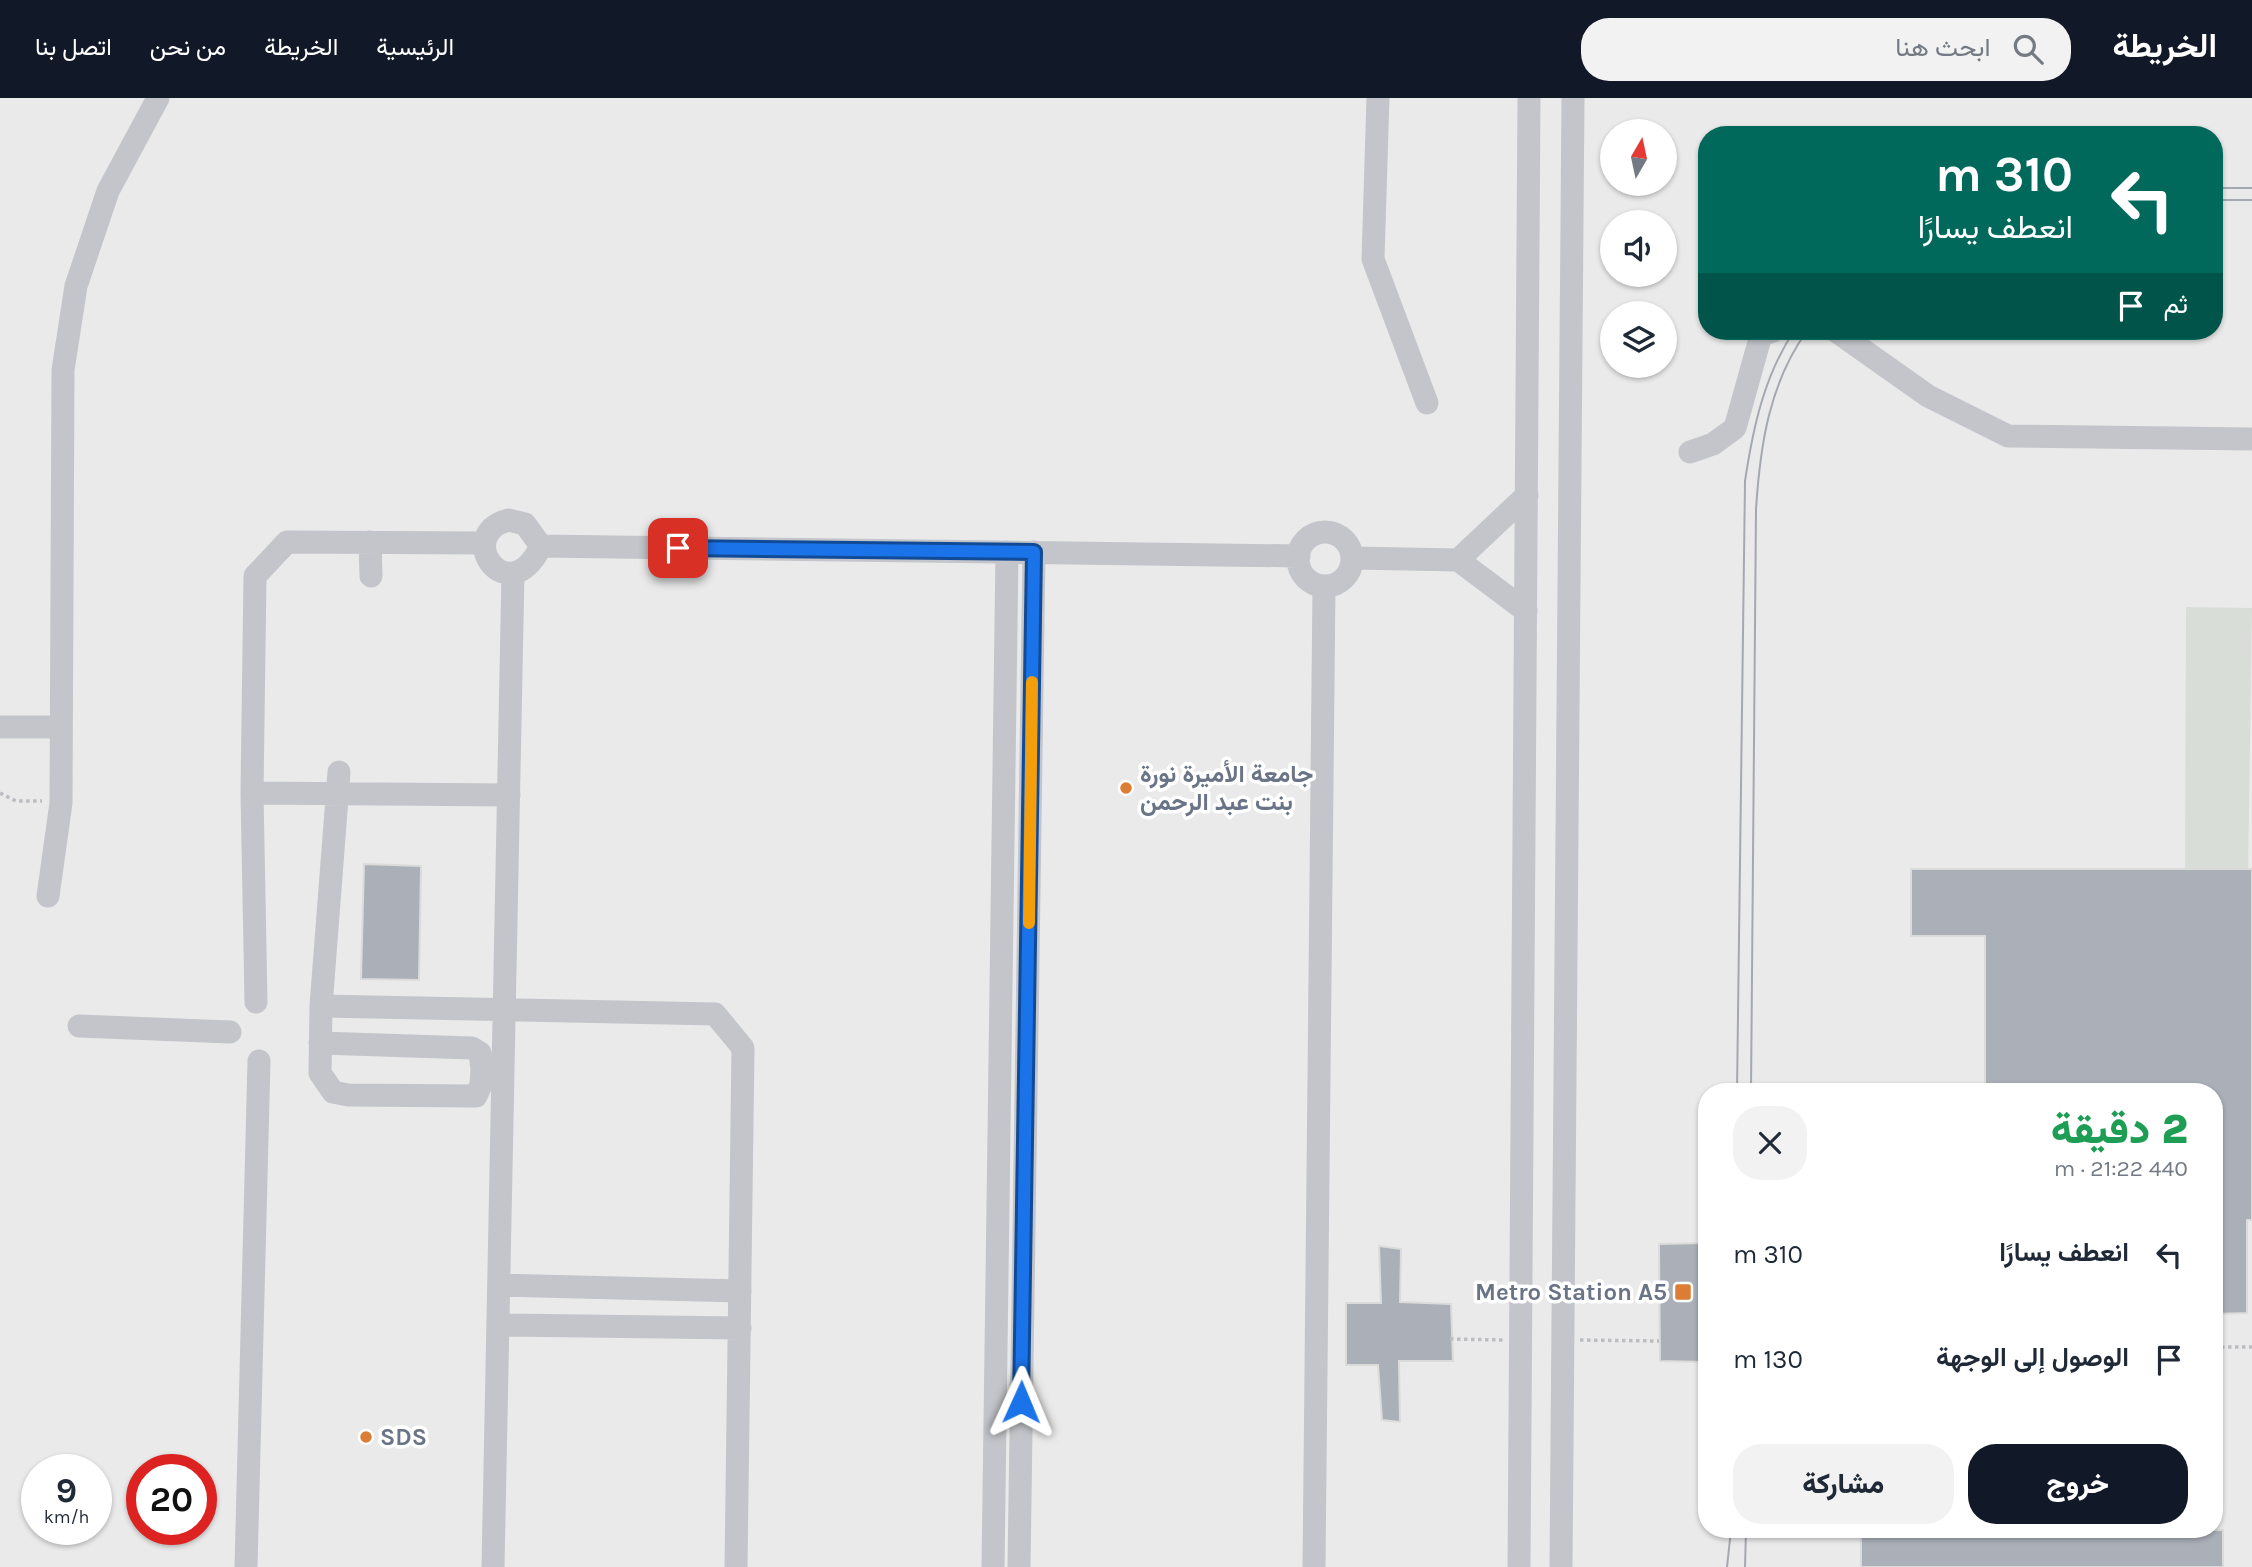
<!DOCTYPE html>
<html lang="ar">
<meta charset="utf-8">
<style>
:root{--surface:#fff;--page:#f2f2f3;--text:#1f2937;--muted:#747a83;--accent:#111827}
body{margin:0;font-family:Karla,Vazirmatn,sans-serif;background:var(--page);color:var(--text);direction:rtl;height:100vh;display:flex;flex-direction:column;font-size:26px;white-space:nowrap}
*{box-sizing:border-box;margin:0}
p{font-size:23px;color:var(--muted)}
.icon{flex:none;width:38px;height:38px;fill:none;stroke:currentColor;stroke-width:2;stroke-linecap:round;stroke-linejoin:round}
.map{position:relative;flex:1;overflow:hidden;direction:ltr}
.details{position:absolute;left:1698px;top:985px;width:525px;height:455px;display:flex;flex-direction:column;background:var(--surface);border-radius:28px;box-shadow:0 2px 5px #0004;direction:rtl}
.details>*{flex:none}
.guide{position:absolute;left:1698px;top:28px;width:525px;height:214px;border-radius:28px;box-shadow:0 2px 5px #0004;direction:rtl;background:#00695c;color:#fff;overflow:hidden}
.needle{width:46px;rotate:9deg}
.tools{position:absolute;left:1600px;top:21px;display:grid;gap:14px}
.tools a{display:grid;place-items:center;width:77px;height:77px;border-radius:50%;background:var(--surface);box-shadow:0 2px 5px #0004;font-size:35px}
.speed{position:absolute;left:21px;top:1356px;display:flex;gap:14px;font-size:35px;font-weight:700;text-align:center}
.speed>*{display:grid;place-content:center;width:91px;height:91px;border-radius:50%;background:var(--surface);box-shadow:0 2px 5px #0004;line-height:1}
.speed small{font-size:18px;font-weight:400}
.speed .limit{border:10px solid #d22;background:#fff;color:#111}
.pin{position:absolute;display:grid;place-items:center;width:60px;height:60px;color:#fff;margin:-30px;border-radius:14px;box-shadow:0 4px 10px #0006}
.me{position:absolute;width:77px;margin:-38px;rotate:1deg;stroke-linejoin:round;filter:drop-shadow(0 0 5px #0008)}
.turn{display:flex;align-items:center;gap:24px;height:147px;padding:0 35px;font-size:32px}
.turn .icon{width:91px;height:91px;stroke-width:2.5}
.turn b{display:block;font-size:49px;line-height:60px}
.then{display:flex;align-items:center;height:66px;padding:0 35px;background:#0003;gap:14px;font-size:26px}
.round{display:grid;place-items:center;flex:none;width:74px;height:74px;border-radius:28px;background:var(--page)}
.summary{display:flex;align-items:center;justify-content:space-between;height:119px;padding:0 35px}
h1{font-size:42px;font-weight:800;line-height:52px;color:#1e9e55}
.cta{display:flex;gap:14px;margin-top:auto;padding:14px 35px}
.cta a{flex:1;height:80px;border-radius:28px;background:var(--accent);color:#fff;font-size:28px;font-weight:800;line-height:80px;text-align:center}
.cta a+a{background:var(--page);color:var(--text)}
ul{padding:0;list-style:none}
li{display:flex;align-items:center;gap:21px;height:105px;padding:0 35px}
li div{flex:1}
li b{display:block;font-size:26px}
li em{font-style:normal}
header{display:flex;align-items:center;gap:42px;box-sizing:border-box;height:98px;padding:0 35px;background:var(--accent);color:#fff}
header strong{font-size:33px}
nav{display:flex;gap:38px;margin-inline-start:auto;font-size:24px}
.search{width:490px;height:63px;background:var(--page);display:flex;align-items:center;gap:18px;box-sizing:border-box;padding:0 24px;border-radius:28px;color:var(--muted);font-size:26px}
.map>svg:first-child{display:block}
.built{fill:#eaeaea;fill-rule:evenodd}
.green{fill:#d8ded7}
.building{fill:#aaafb8;stroke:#dbdbd9;stroke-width:2}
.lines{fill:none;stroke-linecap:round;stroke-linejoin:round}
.path{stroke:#bbbdc1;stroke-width:3.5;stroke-dasharray:3.5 3.5;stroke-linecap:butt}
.minor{stroke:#c3c5ca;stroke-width:23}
.tram{stroke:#a4a8b0;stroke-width:2}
.route-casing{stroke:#114b97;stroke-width:18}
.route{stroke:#1a73e8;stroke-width:12}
.slow{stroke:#f59e0b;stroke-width:12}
.poi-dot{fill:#dc7d35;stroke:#fff;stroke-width:2.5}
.labels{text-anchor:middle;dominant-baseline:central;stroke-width:7;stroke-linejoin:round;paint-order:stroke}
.poi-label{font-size:24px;font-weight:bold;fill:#6a7487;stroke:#fff;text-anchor:start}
</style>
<header>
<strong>الخريطة</strong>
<div class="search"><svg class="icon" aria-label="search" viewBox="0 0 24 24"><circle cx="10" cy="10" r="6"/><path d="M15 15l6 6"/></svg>ابحث هنا</div>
<nav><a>الرئيسية</a><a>الخريطة</a><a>من نحن</a><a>اتصل بنا</a></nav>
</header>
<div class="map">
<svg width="2252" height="1469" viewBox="0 0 2252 1469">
<rect width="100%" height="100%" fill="#f9f9f7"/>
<path class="built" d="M0 0H2252V1469H0ZM1612 33H1664V86H1612ZM1706 37H2214V233H1706ZM1612 124H1664V177H1612ZM1612 215H1664V268H1612ZM1706 994H2214V1432H1706ZM37 1372H96V1432H37ZM142 1372H201V1432H142Z"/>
<path class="green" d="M2186 509 2252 510 2248 780H2185Z"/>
<path class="building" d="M364 766 421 768 419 882 361 881Z
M1911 771H2252V1122H2247V1215L2214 1216V994H1985V838H1911Z
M1706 1145V1264L1660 1263 1659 1146Z
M1379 1148 1401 1151 1400 1204 1451 1206 1453 1263H1399L1400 1324 1382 1322 1378 1267H1346V1205H1381Z
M1861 1432H2223V1469H1861Z"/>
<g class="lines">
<path class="path" d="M0 695 16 703H42
M1450 1241 1503 1242
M1580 1242 1659 1243
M2214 1249H2252"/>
<path class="minor" d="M1378 0 1373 161 1427 305
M1836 233 1928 298 2008 338 2252 341
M1690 354 1713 346 1735 330 1761 237 1773 233
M508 422 525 426 541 448C508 516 453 437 508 422Z
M1298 461a27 27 0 1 1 54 0a27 27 0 1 1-54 0Z
M370 444 371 478
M541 448 1299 458
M1352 460 1458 462
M1526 513 1458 462 1527 397
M0 629H61
M339 674 321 908 715 916 743 950 736 1469
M252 695 509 697
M48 798 61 705 63 272 76 188 108 93 158 0
M256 904 252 695 255 478 287 444 484 445
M321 908 320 975 333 994 348 997 476 998 481 987 482 971H503
M79 928 230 934
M320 945 472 950 480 955 482 971
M499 1187 740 1193
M498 1227 740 1230
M246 1469 259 963
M493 1469 513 475
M993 1469 1007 454
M1019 1469 1034 454
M1314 1469 1324 488
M1519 1469 1529 0
M1561 1469 1573 0"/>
<path class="tram" d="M2214 90H2252
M2214 102H2252
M1737 994 1745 383C1753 330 1764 278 1794 233
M1751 994 1756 411C1760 349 1769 285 1807 233
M1727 1469 1731 1432
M1745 1469 1746 1432"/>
</g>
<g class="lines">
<g class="route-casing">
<path id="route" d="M678 450 1034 454 1021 1304"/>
</g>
<use href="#route" class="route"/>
<path class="slow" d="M1029 825 1032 584"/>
</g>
<g class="poi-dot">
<circle cx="1126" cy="690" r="7"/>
<rect x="1674" y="1185" width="18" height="18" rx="3.5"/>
<circle cx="366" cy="1339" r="7"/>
</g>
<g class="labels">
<g class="poi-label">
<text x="1140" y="676">جامعة الأميرة نورة<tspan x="1140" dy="28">بنت عبد الرحمن</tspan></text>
<text x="1667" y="1194" text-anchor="end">Metro Station A5</text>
<text x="380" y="1339">SDS</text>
</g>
</g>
</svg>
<div class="tools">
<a><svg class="needle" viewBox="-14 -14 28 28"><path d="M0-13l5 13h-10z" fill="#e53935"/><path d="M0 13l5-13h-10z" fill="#747a83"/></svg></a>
<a><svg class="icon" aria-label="sound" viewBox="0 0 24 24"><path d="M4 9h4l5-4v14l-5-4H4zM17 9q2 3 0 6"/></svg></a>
<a><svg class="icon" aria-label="layers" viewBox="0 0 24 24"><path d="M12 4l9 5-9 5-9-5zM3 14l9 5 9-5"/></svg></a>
</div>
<div class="speed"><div>9<small>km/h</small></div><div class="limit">20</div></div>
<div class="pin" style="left:678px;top:450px;background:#d93025"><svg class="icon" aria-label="arrive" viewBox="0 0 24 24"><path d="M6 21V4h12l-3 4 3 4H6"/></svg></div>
<svg class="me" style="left:1021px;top:1304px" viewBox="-20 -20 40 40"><path d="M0-17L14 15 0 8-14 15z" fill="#1a73e8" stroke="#fff" stroke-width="4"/></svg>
<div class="guide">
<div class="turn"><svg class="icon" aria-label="left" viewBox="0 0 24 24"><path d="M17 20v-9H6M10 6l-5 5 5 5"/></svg><div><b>310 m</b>انعطف يسارًا</div></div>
<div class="then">ثم<svg class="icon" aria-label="arrive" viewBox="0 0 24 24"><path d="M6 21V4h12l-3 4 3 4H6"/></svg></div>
</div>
<section class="details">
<div class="summary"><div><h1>2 دقيقة</h1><p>440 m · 21:22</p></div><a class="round"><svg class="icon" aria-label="close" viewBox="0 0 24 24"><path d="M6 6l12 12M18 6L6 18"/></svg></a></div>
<ul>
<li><svg class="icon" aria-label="left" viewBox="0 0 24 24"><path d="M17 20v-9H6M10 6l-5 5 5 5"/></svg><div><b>انعطف يسارًا</b></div><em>310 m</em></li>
<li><svg class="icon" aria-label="arrive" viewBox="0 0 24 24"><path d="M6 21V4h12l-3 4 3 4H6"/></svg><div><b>الوصول إلى الوجهة</b></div><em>130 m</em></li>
</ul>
<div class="cta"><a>خروج</a><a>مشاركة</a></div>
</section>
</div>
